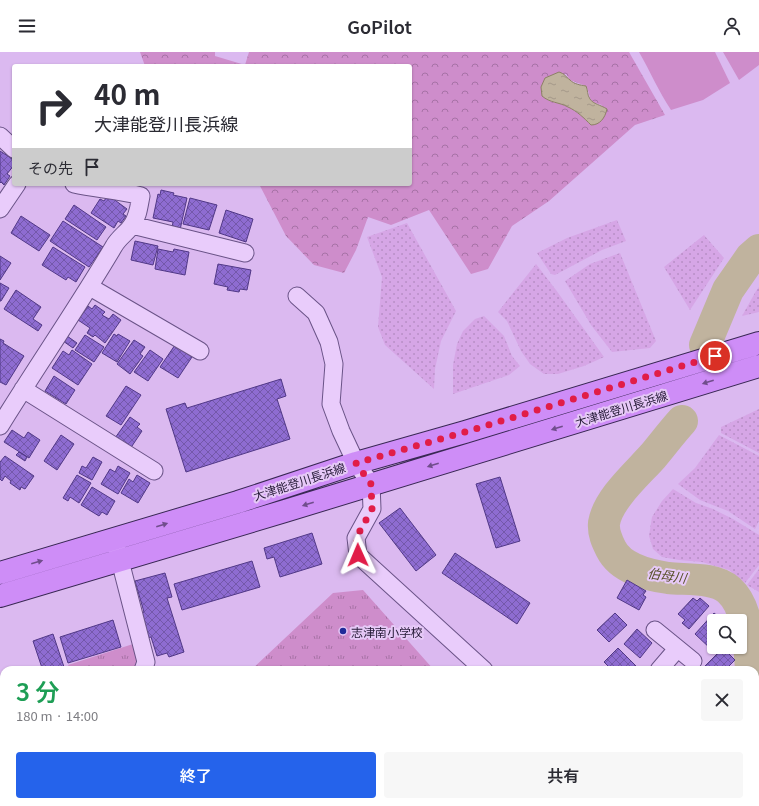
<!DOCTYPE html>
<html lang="ja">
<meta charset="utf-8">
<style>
:root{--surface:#fff;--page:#f7f7f7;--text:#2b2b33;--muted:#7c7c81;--accent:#2563eb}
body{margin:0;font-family:Georgia,"Noto Sans JP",serif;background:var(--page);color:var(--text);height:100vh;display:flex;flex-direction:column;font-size:15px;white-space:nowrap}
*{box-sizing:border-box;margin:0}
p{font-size:13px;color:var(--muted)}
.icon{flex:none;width:22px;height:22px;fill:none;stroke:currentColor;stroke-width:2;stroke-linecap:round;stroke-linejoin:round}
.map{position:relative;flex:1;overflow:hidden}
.details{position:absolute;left:0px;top:614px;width:759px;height:140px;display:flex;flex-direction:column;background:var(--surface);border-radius:12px 12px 0 0;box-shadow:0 1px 3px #0004}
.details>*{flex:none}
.hud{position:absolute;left:12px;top:12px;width:400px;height:122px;border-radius:4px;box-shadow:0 1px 3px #0004;background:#fff;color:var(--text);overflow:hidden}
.tools{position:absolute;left:707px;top:562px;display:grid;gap:8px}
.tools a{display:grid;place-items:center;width:40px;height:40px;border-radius:4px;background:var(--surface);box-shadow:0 1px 3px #0004;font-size:20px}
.pin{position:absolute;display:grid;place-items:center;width:34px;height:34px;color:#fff;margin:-17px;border:2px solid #fff;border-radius:50%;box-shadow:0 1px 4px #0007}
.me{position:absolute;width:44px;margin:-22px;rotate:359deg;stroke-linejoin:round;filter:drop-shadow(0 0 3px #0008)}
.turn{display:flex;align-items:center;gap:14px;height:84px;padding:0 16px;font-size:18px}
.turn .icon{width:52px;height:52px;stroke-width:2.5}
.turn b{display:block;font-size:28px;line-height:34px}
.then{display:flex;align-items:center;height:38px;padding:0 16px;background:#0003;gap:8px;font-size:15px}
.round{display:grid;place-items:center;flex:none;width:42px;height:42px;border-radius:4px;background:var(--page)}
.overview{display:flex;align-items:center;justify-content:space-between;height:68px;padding:0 16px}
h1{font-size:24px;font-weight:600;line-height:30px;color:#1e9e55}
.primary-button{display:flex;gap:8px;margin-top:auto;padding:8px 16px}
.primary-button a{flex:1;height:46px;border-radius:4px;background:var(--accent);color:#fff;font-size:16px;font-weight:600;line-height:46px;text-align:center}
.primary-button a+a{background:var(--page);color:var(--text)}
header{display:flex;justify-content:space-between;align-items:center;height:52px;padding:0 16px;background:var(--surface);font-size:18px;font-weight:600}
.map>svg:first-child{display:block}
.farmland{fill:url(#farmland-dots)}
.grass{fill:#ce8dcb}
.forest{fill:url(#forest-crowns);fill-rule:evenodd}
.park{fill:url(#park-tufts)}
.water{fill:url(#water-ripples);stroke:#8d8066}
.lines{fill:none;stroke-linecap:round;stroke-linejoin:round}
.river{stroke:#c0b39e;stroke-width:32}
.building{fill:url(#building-cross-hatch);stroke:#513887}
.minor-casing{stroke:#6a5387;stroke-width:19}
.major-casing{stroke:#392854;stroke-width:24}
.minor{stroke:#e9ccfb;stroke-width:17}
.major{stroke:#ce8df7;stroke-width:22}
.oneway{fill:#704d8c}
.route{stroke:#e11d48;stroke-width:7;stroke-dasharray:0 12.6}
.poi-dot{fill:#202b99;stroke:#e6c9f7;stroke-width:1.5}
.labels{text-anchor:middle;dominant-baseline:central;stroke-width:4;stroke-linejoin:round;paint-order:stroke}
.street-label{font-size:12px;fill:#241935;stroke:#e6c9f7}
.poi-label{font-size:12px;fill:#241935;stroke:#e6c9f7;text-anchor:start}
.water-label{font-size:13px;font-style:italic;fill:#564f27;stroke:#e6c9f7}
</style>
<header><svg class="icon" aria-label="menu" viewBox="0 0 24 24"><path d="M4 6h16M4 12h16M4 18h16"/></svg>GoPilot<svg class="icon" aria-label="person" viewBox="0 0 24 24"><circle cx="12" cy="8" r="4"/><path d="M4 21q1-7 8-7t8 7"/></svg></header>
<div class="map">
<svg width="759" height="754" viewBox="0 0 759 754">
<defs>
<pattern id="farmland-dots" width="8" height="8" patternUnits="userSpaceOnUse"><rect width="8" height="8" fill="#d6a6e6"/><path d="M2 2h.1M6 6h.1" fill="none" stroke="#b88ec6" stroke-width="1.8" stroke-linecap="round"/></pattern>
<pattern id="forest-crowns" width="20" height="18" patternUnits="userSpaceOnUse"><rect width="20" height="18" fill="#ce8dcb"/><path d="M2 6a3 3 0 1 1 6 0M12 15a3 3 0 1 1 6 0" fill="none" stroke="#a772a6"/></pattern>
<pattern id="park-tufts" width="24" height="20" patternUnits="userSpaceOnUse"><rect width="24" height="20" fill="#ce8dcb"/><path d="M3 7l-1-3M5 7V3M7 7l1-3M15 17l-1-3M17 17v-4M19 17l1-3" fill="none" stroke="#a772a6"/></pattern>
<pattern id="water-ripples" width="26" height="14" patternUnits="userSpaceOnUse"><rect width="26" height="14" fill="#c0b39e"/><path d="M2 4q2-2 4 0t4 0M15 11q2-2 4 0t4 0" fill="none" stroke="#a59989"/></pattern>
<pattern id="building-cross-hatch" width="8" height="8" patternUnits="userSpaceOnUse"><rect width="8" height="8" fill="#8e6cd1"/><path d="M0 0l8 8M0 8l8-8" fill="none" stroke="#7458aa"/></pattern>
</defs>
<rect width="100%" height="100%" fill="#dbb9f0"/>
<path class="farmland" d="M617 168 626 189 602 198 555 223 551 222 537 201 567 186Z
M407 171 456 259 441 289 435 317 434 337 385 293 378 275 382 225 367 185Z
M704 183 724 206 690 258 664 215Z
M620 201 656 289 650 296 612 300 591 273 565 229 590 212Z
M536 212 556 238 604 305 584 314 558 322H544L530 312 521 299 507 269 498 260Z
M759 235V260L742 264 756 239Z
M484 264 504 284 512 304 520 314 509 323 453 342V313L457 292 463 279 475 267Z
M759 357V401L721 381V375Z
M719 383 759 404V469L755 477 728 459 700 448 678 432 695 416Z
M673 437 696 451 713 457 733 467 759 483V513L745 531 729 518 702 510 679 508 662 505 653 497 649 484 652 465 662 449Z
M759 517V540L747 533Z"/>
<path class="grass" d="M639 0H715L730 31 703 48 671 58C659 40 650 19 639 0Z
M723 0H759V13L739 28Z"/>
<path class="forest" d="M140 0H215V4L245 13 249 0H629L665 63 635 73 549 149 512 174 488 217 471 222 429 158 391 173 368 165 356 198 344 221 314 213 286 184 259 132H410V14H145ZM566 22 570 28 586 34C592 45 586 49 602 53L591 73C584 66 578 60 569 55 553 47 534 52 545 27Z"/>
<path class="park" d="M363 538 434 618H251L333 541Z
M133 592 137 610 134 618H70L68 613Z
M161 750H422L420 754H163Z"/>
<path class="water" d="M559 20C565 22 565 24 570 28 574 32 580 33 586 34 588 38 587 43 590 47 593 52 601 53 607 57 605 66 600 73 591 73 584 66 577 59 568 55 559 50 550 51 542 44L541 35 545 26Z"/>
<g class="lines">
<path class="river" d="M705 293 728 238 751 205 759 198
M682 369C672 380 663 392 653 404 637 422 608 447 604 471 603 481 607 489 611 497 621 517 648 523 668 526 686 528 715 525 729 538 749 556 749 593 751 618
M755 647 759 666"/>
</g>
<path class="building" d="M0 99 14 108V113L7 122 10 124 4 133 1 130 0 131Z
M161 138 174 141 173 143 187 146 180 178 172 176 173 170 153 166 158 142 160 143Z
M108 143 127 157 123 162 126 164 121 171 118 169 114 176 91 161 100 147 104 149Z
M190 146 217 153 209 178 183 172Z
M74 153 106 175 97 188 65 167Z
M226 158 253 167 246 190 219 181Z
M21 164 50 183 39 199 11 181Z
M63 169 103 195 89 215 50 189Z
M135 189 158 194 153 213 131 208Z
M53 195 85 215 76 230 68 225 66 228 42 213Z
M158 197 173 200 174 197 189 200 185 223 155 217Z
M0 204 11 211 0 228Z
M218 212 251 218 247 238 240 237 239 240 227 238 228 235 214 232Z
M0 231 9 236 1 249H0Z
M16 238 41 255 33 267 42 273 38 279 4 257Z
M95 253 105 260 102 263 109 267 113 262 121 268 105 291 95 283 93 285 87 281 90 276 78 268 88 254 92 257Z
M114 282 117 284 118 282 130 289 117 310 102 301Z
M85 283 104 295 94 310 75 298Z
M67 284 77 291 73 296 63 289Z
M0 287 4 289 3 291 24 304 6 333 0 330Z
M134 288 145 295 140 302 143 304 130 322 117 312Z
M175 293 192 305 178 326 160 315Z
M72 298 92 312 78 333 52 316 63 299 69 303Z
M150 298 163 307 148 329 134 320Z
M54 324 75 338 66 352 45 339Z
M281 327 286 344 277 347 290 387 186 420 166 357 185 351 187 356Z
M126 334 141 343 121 373 106 364Z
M130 365 140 372 137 375 142 379 130 397 115 386Z
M12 378 24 386 28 380 40 388 29 406 4 390Z
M61 383 74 392 57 418 44 409Z
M19 400 27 405 25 409 16 403Z
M5 404 34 424 25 437 21 435 20 438 10 431 11 429 5 424 2 429 0 427V410Z
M93 405 102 410 92 428 79 421 82 414 86 416Z
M118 414 130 421 118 442 101 432 110 417 115 420Z
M77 423 91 431 79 451 70 445 68 449 63 446Z
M137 423 150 431 138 451 121 441 129 427 133 430Z
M500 425 520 489 496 496 476 432Z
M92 435 115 449 107 463 102 460 99 464 81 453Z
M400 456 436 503 416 519 379 471Z
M312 481 322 512 280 525 274 505 267 507 264 496Z
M455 501 530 551 517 572 442 521Z
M252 509 260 535 182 558 174 532Z
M165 521 172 545 167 546 184 600 169 605 167 601 157 604 151 585 147 586 140 561 144 560 135 529Z
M627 528 646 539 643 543 646 545 639 558 617 546Z
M693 546 697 549 700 546 709 554 689 577 682 571 685 568 678 562Z
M615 561 627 573 609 590 597 578Z
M714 561 724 569H714V595L712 598 695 582Z
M113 568 121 595 68 611 60 585Z
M637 577 652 591 640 606 624 592Z
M53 582 65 618H36L42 616 33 589Z
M618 596 636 614 632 618H612L604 610Z
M723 596 735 608 729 614 733 618H709L705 614Z
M4 628V663H2L0 659V629Z
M492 750H516L513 754H490L489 753Z
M569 750H600L597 754H571L568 752Z
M629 750H670L672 752 670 754H632Z"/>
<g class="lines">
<g class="minor-casing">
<path id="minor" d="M0 84 14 97
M0 157 17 132
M132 173 245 201
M90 235 200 299
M297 244 316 261 329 290 334 312 331 352 341 379 356 411 371 432 372 457 356 486 358 503 484 618
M23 337 154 419
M0 374C37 314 78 255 114 194 119 185 127 181 132 173 138 165 139 154 141 144 119 138 96 137 74 132
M117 497 146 610 143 618
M655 578 693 609
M659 618 677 597
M0 693 4 698
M0 736 4 741
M11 750 14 754
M468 754 470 750
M542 754 545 750"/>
</g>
<g class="major-casing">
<path id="major" d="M0 521 238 450 356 411 465 380 759 291
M0 544 285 459 759 314"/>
</g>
<use href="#minor" class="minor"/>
<use href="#major" class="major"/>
</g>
<defs><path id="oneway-solid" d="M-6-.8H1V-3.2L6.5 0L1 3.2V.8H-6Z"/></defs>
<g class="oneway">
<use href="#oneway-solid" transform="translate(708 330) rotate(163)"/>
<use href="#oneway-solid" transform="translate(557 376) rotate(163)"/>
<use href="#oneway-solid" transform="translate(433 413) rotate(163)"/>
<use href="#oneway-solid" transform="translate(308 452) rotate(163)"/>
<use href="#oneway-solid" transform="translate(162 473) rotate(-17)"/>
<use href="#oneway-solid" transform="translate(37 510) rotate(-16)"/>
</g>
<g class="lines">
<path class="route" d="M358 503 356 486 372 457 371 432 356 411 465 380 715 304"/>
</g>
<circle class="poi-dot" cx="343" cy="579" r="4"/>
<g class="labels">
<g class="street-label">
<text transform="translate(621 356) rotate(-17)">大津能登川長浜線</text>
<text transform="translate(299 429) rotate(-18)">大津能登川長浜線</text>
</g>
<g class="poi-label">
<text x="351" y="579">志津南小学校</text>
</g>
<g class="water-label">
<text transform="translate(667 523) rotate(8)">伯母川</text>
</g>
</g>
</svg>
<div class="tools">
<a><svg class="icon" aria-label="search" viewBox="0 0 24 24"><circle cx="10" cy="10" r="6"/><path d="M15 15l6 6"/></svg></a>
</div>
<div class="pin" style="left:715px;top:304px;background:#d93025"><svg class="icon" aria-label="arrive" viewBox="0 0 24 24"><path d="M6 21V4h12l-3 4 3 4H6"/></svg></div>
<svg class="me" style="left:358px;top:503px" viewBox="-20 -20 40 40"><path d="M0-17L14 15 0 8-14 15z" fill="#e11d48" stroke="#fff" stroke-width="4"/></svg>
<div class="hud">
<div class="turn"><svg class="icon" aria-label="right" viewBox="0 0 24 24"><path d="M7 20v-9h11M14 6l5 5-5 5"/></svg><div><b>40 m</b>大津能登川長浜線</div></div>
<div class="then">その先<svg class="icon" aria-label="arrive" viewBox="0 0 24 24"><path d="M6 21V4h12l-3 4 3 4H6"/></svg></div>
</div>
<section class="details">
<div class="overview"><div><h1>3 分</h1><p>180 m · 14:00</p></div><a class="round"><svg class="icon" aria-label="close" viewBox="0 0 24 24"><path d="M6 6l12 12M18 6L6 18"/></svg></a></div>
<div class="primary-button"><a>終了</a><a>共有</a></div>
</section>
</div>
